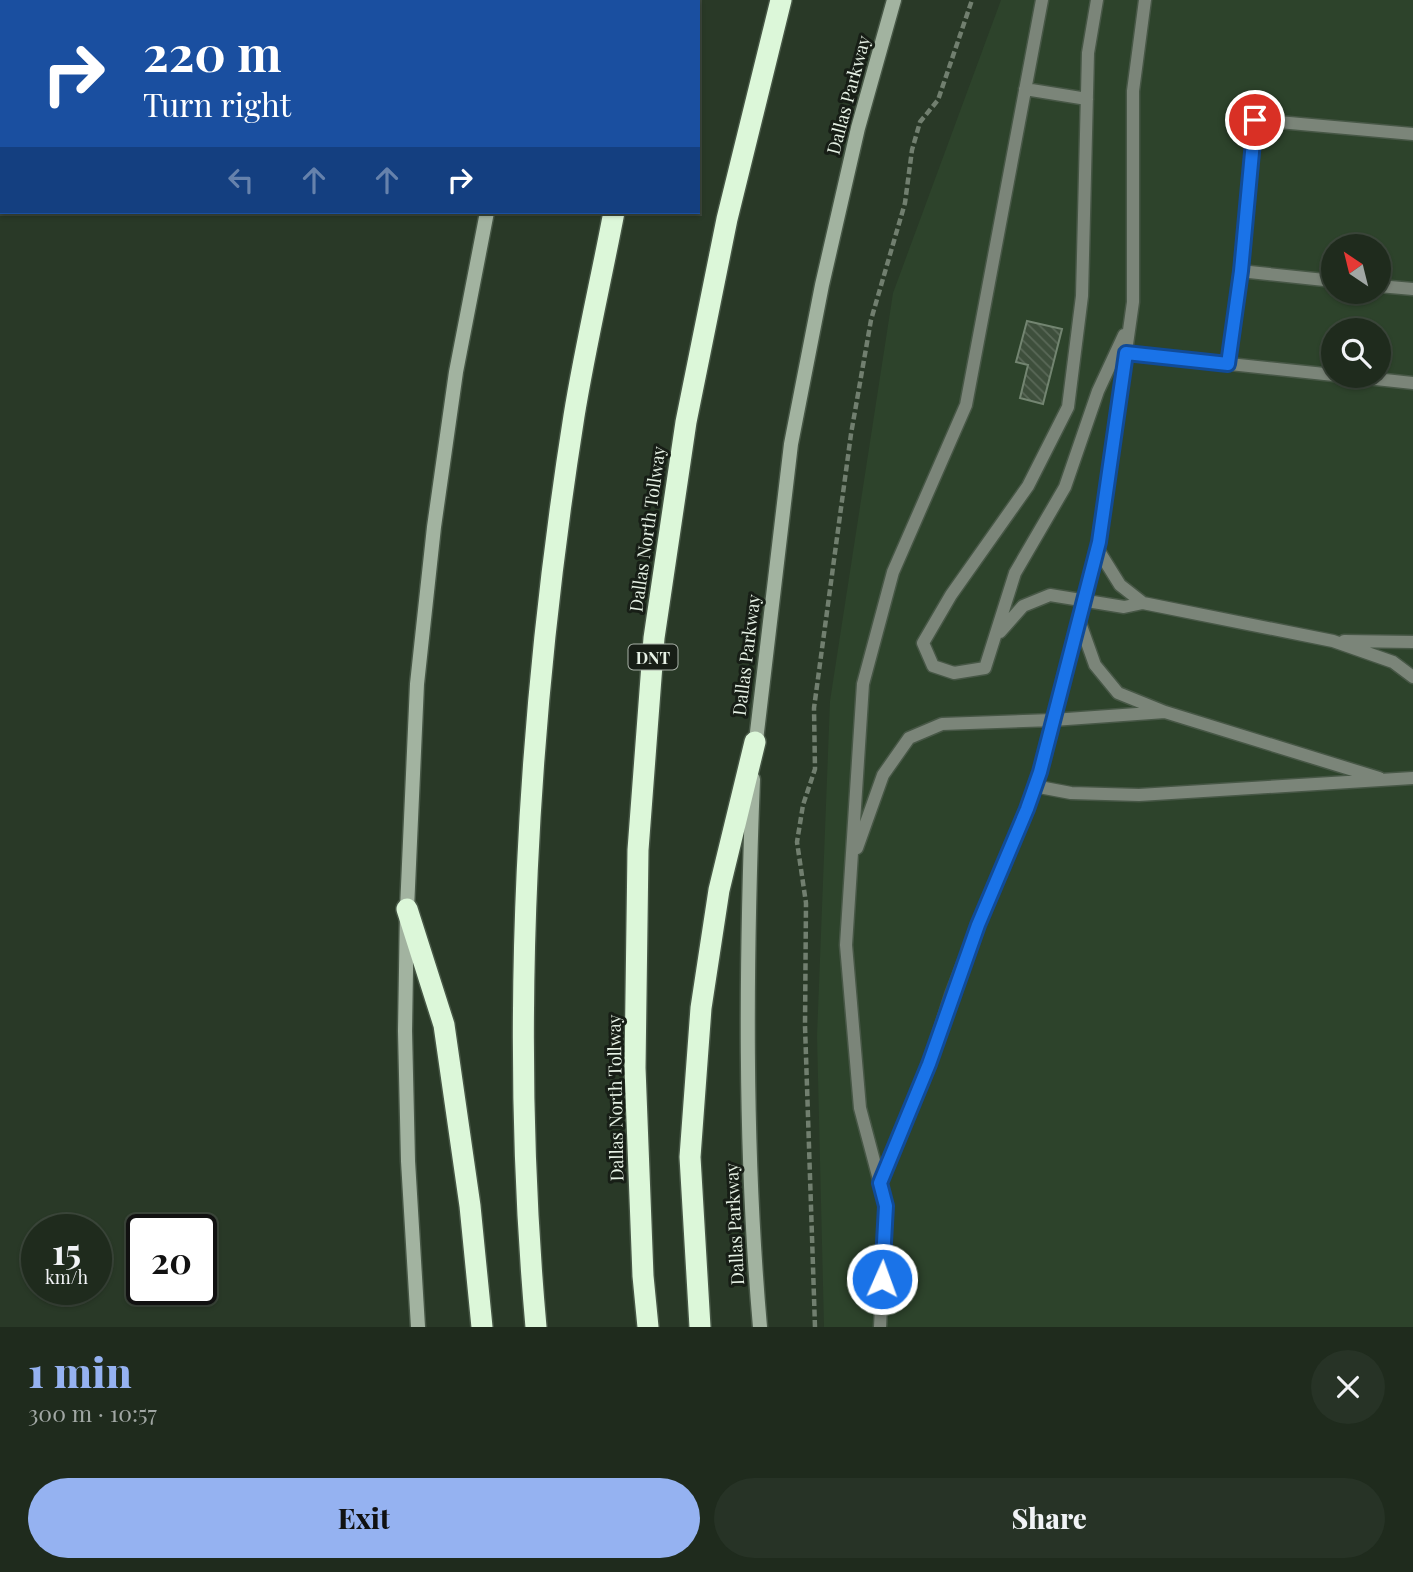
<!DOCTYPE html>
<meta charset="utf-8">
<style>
:root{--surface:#1f2b1d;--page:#273326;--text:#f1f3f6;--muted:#a1a7a4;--line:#3c473b;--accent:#95b2f1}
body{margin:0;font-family:"Playfair Display",serif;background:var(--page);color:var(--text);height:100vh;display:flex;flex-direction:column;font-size:26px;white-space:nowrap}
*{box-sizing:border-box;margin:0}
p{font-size:23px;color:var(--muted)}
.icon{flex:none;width:38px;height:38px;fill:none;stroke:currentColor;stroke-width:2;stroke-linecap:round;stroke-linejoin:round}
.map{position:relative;height:1327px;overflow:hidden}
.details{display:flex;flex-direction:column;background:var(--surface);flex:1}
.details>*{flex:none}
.hud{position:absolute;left:0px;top:0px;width:700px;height:214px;box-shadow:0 2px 5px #0004,0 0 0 2px var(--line);background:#1a4fa0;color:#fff;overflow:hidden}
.needle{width:46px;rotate:325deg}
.controls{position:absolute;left:1321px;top:234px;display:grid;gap:14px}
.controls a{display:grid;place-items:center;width:70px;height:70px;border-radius:50%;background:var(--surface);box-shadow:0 2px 5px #0004,0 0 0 2px var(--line);font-size:35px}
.speed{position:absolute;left:21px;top:1214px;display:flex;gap:14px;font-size:35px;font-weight:700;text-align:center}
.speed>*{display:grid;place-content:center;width:91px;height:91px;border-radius:50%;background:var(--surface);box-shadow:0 2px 5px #0004,0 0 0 2px var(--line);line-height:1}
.speed small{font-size:18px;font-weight:400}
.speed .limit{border:4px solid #111;border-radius:10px;background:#fff;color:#111}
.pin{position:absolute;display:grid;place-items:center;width:60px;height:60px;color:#fff;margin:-30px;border:4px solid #fff;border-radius:50%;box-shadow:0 2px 7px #0007}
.me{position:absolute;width:77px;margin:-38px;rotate:2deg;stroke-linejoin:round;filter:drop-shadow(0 0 5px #0008)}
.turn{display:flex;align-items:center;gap:24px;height:147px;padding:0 28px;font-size:32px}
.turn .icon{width:91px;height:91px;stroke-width:2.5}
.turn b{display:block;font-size:49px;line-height:60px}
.lanes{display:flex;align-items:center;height:66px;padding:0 28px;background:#0003;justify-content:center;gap:35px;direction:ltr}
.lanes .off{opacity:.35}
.round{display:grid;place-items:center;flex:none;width:74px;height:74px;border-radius:37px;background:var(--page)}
.head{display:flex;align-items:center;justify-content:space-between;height:119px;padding:0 28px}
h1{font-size:42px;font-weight:800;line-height:52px;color:var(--accent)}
.cta{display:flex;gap:14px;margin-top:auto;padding:14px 28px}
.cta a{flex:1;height:80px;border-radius:42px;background:var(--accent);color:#111;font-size:28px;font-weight:800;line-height:80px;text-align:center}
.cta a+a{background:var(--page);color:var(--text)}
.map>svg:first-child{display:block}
.built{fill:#2d432b;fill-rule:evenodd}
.building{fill:url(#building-back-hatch);stroke:#738571;stroke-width:2}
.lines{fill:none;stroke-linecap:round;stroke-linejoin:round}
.lane-casing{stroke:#475746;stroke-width:15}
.secondary-casing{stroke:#475746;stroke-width:17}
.highway-casing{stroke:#475746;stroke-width:24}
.path{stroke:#717f6f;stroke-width:4.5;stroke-dasharray:7 3.5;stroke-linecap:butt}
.lane{stroke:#7b8579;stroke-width:12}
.secondary{stroke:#a2b3a0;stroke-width:14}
.highway{stroke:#dcf7d9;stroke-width:21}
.route-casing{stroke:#114b97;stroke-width:18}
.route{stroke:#1a73e8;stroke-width:12}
.labels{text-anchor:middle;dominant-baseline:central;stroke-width:6;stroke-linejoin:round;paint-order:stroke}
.shield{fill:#171e16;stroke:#a9b2a8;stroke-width:2}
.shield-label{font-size:16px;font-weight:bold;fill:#e7f2e6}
.street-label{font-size:18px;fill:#e7f2e6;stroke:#171e16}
</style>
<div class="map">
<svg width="1413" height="1327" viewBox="0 0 1413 1327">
<defs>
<pattern id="building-back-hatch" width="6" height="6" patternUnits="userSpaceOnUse" patternTransform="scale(1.75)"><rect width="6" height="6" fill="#3e4f3c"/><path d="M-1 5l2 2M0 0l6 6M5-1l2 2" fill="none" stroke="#5a6958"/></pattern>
</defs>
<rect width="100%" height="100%" fill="#293927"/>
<path class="built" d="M1001 0H1413V1327H824L817 1036 830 701 893 293ZM1334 247H1379V292H1334ZM1334 331H1379V376H1334Z"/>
<path class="building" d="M1027 321 1062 329 1043 404 1020 398 1028 365 1016 362Z"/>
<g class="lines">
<g class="lane-casing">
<path id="lane" d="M1097 0 1088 53 1082 296 1068 407 1028 486 951 595 923 643 933 666 954 673 985 668 1015 573 1065 487 1098 391 1124 335
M1025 89 1087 99
M1240 271 1255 120 1413 134
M1379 286 1413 289
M1126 353 1334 375
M1228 364 1240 271 1334 281
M1348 376 1413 383
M1097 548 1120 585 1143 603
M1079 620 1095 665 1118 693 1165 712 1379 778
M1000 632 1023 606 1050 595 1124 607 1143 603 1333 641 1393 662 1413 677
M1344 641 1413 642
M1034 786 1071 793 1139 795 1413 778
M857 848 883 775 909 738 942 724 1053 720 1165 712
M880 1183 929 1064 951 995 978 925 1027 809 1040 772 1099 542 1133 302V91L1145 0
M880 1327 886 1206 860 1108 846 945 863 684 893 572 966 405 1042 0"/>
</g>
<g class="secondary-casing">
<path id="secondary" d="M537 2 538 0
M755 749 791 444 822 285 858 128 894 0
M753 779C746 962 744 1145 760 1327
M418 1327 408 1161 405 1031 407 909 417 684 434 527 456 372 487 212"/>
</g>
<g class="highway-casing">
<path id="highway" d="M665 2 666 0
M407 909 444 1025 470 1206 482 1327
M536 1327C509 1027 527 713 574 416 585 348 601 280 614 212
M648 1327 643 1276 635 1068 638 850 654 638 686 422 727 219 781 0
M700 1327 690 1157 701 1008 719 890 755 742"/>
</g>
<path class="path" d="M815 1327 805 1026 806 903 797 842 803 805 815 769 814 708 851 434 871 320 905 203 912 150 920 122 938 100 972 0"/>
<use href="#lane" class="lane"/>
<use href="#secondary" class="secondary"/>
<use href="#highway" class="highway"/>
</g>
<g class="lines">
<g class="route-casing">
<path id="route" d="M882 1279 886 1206 880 1183 929 1064 978 925 1027 809 1040 772 1099 542 1126 353 1228 364 1241 271 1255 120"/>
</g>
<use href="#route" class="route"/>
</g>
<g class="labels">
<rect class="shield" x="628.5" y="644.5" width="49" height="25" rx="5"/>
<g class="shield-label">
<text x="653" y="657">DNT</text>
</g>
<g class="street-label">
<text transform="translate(848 95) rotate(-75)">Dallas Parkway</text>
<text transform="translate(647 529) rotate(-82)">Dallas North Tollway</text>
<text transform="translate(746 655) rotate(-83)">Dallas Parkway</text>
<text transform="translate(615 1098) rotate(-91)">Dallas North Tollway</text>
<text transform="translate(734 1224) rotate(-93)">Dallas Parkway</text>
</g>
</g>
</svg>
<div class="controls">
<a><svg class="needle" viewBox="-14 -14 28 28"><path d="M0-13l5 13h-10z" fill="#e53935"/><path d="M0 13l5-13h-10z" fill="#a1a7a4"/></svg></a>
<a><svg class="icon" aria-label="search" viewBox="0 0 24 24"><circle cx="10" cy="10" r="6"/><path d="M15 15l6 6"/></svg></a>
</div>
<div class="speed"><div>15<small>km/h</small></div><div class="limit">20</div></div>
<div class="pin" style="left:1255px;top:120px;background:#d93025"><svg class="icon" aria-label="arrive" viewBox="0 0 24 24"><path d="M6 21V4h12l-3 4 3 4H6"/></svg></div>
<svg class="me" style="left:882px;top:1279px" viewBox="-20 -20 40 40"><circle r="17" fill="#1a73e8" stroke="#fff" stroke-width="3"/><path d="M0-11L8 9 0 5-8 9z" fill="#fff"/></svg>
<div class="hud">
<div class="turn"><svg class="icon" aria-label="right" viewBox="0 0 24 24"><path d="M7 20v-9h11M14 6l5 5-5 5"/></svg><div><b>220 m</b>Turn right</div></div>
<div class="lanes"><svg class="icon off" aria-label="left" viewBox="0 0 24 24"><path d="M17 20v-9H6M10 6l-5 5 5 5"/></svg><svg class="icon off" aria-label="ahead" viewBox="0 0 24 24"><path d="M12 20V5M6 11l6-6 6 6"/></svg><svg class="icon off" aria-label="ahead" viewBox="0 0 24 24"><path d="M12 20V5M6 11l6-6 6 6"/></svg><svg class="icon" aria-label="right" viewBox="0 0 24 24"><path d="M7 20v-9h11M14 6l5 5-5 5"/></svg></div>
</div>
</div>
<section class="details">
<div class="head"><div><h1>1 min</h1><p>300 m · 10:57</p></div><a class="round"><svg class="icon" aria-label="close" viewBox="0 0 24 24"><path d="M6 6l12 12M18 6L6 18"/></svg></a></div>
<div class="cta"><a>Exit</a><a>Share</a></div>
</section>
